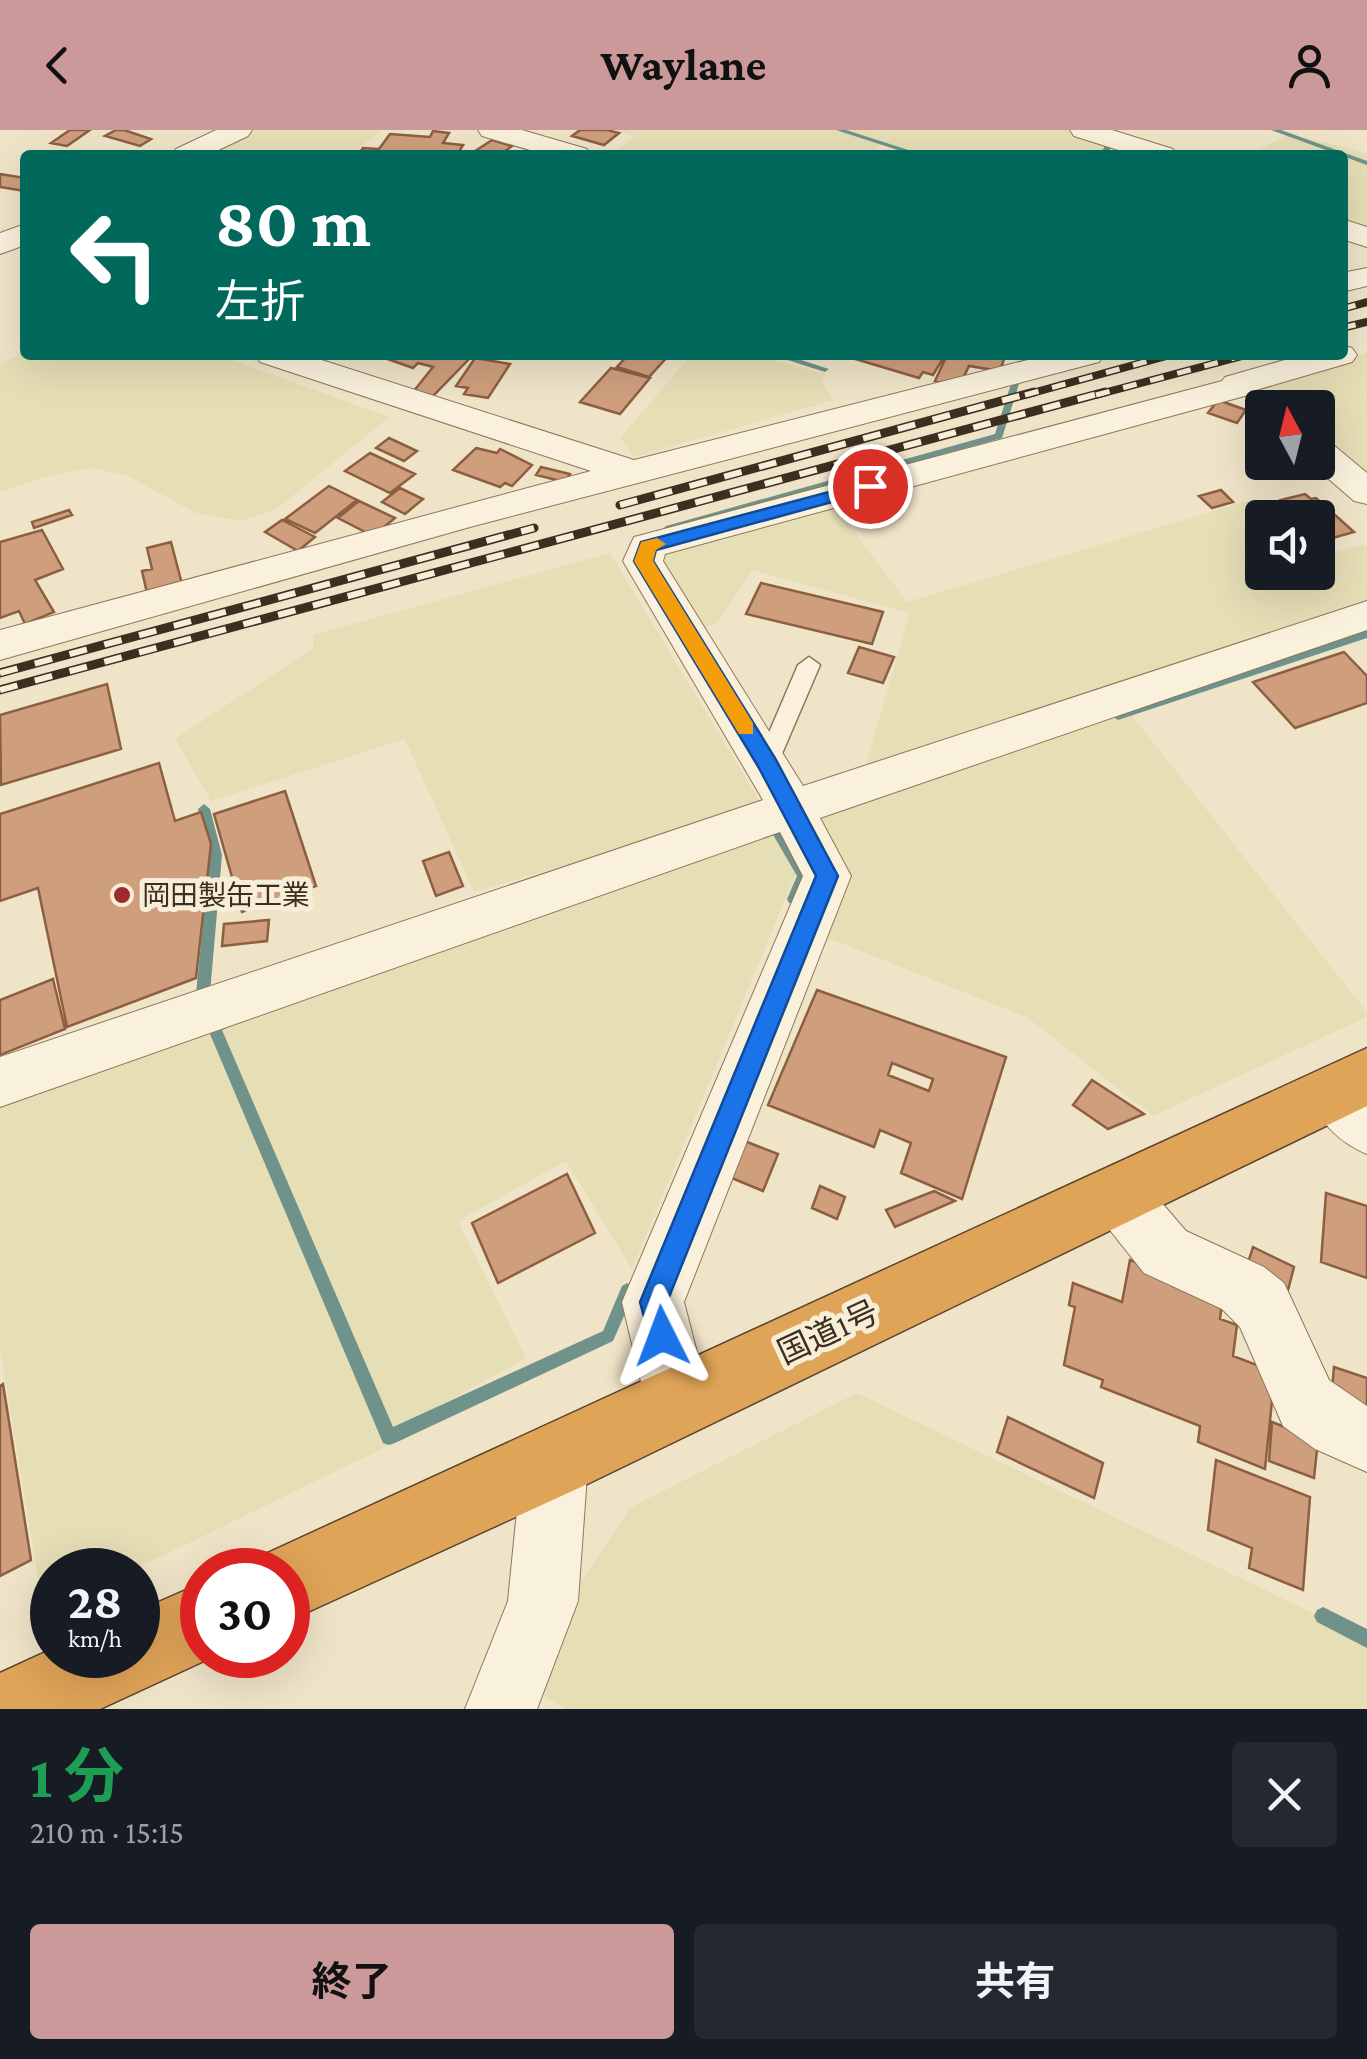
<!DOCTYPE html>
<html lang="ja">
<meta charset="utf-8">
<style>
:root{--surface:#171b24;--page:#242831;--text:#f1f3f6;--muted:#9ea1a6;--accent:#cc999b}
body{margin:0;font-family:"Crimson Pro","Noto Sans JP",serif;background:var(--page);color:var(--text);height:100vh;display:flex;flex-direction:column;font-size:38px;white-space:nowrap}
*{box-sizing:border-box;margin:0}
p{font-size:32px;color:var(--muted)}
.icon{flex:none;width:55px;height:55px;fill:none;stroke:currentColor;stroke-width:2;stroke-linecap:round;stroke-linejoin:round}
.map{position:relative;height:1579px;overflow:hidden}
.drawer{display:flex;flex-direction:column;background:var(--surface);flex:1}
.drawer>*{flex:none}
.guide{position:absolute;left:20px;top:20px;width:1328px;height:210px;border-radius:10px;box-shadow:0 10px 40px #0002;background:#00695c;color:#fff;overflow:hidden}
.needle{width:65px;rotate:353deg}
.buttons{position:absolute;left:1245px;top:260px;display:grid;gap:20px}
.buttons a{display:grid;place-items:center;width:90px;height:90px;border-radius:10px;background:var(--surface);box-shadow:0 10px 40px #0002;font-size:50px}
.speed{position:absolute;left:30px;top:1418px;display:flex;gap:20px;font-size:50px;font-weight:700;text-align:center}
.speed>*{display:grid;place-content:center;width:130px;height:130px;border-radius:50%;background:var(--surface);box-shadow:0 10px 40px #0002;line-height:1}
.speed small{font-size:25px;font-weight:400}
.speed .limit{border:15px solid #d22;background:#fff;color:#111}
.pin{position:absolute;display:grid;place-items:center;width:85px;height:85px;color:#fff;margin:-42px;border:5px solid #fff;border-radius:50%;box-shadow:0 2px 10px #0007}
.me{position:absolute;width:110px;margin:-55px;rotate:357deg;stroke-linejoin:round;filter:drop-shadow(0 0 8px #0008)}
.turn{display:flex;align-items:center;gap:35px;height:210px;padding:0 30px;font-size:45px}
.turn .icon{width:130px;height:130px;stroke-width:2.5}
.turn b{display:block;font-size:70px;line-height:85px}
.round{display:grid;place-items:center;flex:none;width:105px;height:105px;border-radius:10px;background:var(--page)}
.summary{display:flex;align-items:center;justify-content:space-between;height:170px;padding:0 30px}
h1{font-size:60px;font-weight:700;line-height:75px;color:#1e9e55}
.cta{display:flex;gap:20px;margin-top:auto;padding:20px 30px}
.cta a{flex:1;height:115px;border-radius:10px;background:var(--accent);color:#111;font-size:40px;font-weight:700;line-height:115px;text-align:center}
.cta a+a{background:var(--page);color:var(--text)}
header{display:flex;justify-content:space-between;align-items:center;height:130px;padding:0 30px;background:var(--accent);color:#111;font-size:45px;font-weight:700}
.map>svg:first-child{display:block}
.farmland{fill:#e6deb5}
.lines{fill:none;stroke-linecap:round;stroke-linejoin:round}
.stream{fill:#6f938a;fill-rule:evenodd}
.building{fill:#cf9f7d;stroke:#8d5f41;stroke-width:2.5;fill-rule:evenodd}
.lane-casing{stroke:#8d765c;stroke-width:3}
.street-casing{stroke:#8d765c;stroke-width:2}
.highway-casing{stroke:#5b4430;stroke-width:3}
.lane{fill:#faf1dc;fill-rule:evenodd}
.street{fill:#faf1dc;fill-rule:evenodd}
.highway{fill:#e0a458;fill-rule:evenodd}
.rail-far1-casing{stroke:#3d2e20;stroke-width:8}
.rail-casing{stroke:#3d2e20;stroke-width:9}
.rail-far1{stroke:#f7eed8;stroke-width:5;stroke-dasharray:14;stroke-linecap:butt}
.rail{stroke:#f7eed8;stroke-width:6;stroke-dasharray:18;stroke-linecap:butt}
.route{fill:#1a73e8;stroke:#114b97;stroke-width:2.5}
.slow{fill:#f59e0b}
.poi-dot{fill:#9e2a2b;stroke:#f7eed8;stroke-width:4}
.labels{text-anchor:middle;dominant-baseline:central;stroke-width:10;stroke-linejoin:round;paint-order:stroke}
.poi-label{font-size:28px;fill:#3d2e20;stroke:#f7eed8;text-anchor:start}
.near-street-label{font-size:32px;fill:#3d2e20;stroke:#f7eed8}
</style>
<header><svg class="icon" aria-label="back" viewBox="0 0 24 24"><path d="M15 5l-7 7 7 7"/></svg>Waylane<svg class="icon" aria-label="person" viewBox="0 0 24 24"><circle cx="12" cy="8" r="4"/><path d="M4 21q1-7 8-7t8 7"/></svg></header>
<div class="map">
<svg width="1367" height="1579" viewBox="0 0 1367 1579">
<rect width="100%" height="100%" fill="#f0e4c8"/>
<path class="farmland" d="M250 0H375L380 2 350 25H200Z
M614 0H1067L1110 12 1104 25H920L882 13 869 25H611L634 7Z
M1289 4 1367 23V102L1343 92 1342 25H1249Z
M25 221V225H218L389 287 278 378 241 391 196 383 128 346 92 338 48 346 0 362V235Z
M1367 223V354L1318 314V278L1272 277 1256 264 1261 253Z
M691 225H753L826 244 822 252 834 270 634 327 620 308Z
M1254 369 1273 387 1262 388V442H1318V426L1363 415 1367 418V477L863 644 910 483 752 440 717 494 695 499 652 430 658 419 833 374 907 472Z
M610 423 763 677 474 762 405 609 211 671 175 609 313 518V505Z
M1129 582 1367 882V887L1153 986 1028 888 813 802 807 689Z
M770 697 796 743 632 1139 566 1031 458 1091 526 1228 403 1296 392 1314 133 1440H52V1479L44 1483 0 1219V966Z
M857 1263 1367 1509V1579H565L532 1559 581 1451 631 1377Z"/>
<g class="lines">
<path class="stream" d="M836 0H846L924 25H913Z
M1271 0H1281L1367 31V35Z
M1110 10 1113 12 1108 25H1100L1107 12Z
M772 225H785L829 239 825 242Z
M1015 251 1019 254 1002 308 669 401 664 398 666 396 995 304 1011 254Z
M1367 500V508L1118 590 1112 586 1114 583Z
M204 674 210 679 222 725 210 863 208 867 203 869 198 867 196 863 210 725 198 679Z
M774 691 778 693 809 746 797 773H789L787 769 797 746 768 696Z
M222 888 227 890 229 894 227 898 222 900 393 1297 603 1201 622 1156 627 1153 632 1156 635 1161 613 1211 395 1313 389 1315 383 1313 207 897 209 893Z
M1323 1477 1367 1499V1518L1317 1492 1314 1486 1317 1480Z"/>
</g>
<path class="building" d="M70 0H90L67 16 51 13Z
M116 0H124L151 9 140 16 105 6Z
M580 0H607L619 3 604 15 572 6Z
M433 1 449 3 443 13 463 15 457 25 380 21 378 25H358L363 18 379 19 390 4 430 7Z
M492 10 512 16 501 24 505 25H469Z
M0 44 25 48V61L0 57Z
M473 225 432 267 413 262 433 237 418 233 413 238 379 226Z
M628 225H669L649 247 617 237Z
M842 225H937L944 227 933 245 923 242 919 248Z
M947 225H1000L1005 226 1000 241 969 236 959 257 935 251Z
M475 228 510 234 488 268 464 264 468 258 456 256Z
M611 238 650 248 620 284 580 272Z
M1218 270 1246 280 1237 293 1208 283Z
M389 308 417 321 404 331 376 318Z
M476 318 497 323 500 319 532 335 512 356 505 353 500 357 453 340Z
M370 323 415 344 390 363 345 341Z
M541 337 570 344 565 352 536 345Z
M329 356 357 370 315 403 285 389Z
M400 358 423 369 405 384 382 372Z
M1221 360 1233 372 1212 378 1199 366Z
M1305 364 1311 369 1316 368 1354 402 1329 409 1323 403 1318 405V388H1277L1271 381 1287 376 1281 370Z
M359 371 395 388 373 406 338 388Z
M69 380 72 385 34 398 32 392Z
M282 390 315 407 298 421 265 402Z
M42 400 63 439 35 450 54 482 25 494 19 481 0 488V412Z
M171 412 182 454 147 463 142 441 152 439 147 418Z
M761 453 883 482 872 514 746 484Z
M859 517 894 527 883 553 848 543Z
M1344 522 1367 546V573L1295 598 1253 552Z
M107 554 121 619 1 655 0 585Z
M159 633 175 691 201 682 211 714 196 848 67 897 38 758 0 771V684Z
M285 661 316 756 242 782 214 684Z
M449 722 463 756 436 766 423 731Z
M269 790 267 811 222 816 224 794Z
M53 849 65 899 0 925V870Z
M817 860 1006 927 962 1069 901 1043 911 1013 880 1000 874 1017 768 975ZM892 933 933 949 929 961 888 945Z
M1092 950 1144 984 1108 999 1073 975Z
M742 1010 778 1024 763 1061 727 1046Z
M567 1044 595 1103 498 1153 472 1093Z
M820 1056 845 1067 837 1089 812 1078Z
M934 1061 955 1071 895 1097 886 1080Z
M1326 1063 1367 1076V1148L1321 1132Z
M1253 1117 1294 1137 1287 1164 1245 1142Z
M1130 1130 1170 1144 1222 1173 1220 1189 1237 1195 1233 1226 1275 1242 1265 1339 1198 1312 1200 1296 1101 1257 1103 1250 1064 1235 1075 1177 1069 1175 1073 1153 1122 1172Z
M1334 1237 1367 1248V1284L1331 1271Z
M3 1254 31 1430 0 1446V1256Z
M1008 1287 1103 1333 1094 1368 997 1322Z
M1272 1292 1318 1310 1314 1348 1269 1331Z
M1216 1330 1310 1367 1303 1460 1249 1438 1252 1418 1208 1400Z"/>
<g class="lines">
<g class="lane-casing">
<path id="lane" d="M809 527 820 535 778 633 767 642 759 639 756 633 798 535Z"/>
</g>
<g class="street-casing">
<path id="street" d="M216 0H252L248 6 208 25H172L176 19Z
M478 0H522L587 19 591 25H547L482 6Z
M1070 0H1112L1173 19 1177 25H1134L1074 6Z
M1342 89 1367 97V117L1342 109Z
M25 94V115L0 124V103Z
M1367 138V156L1342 162V143Z
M1342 215 1352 218 1357 225 1352 232 1256 260 1252 264 665 424 663 431 803 656 1367 471V500L820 688 851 746 684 1172 710 1273 701 1296 678 1305 655 1296 646 1273 622 1172 803 746 780 702 0 977V927L763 670 623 431 634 407 1222 251 1225 247 1302 225H1342Z
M255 225H306L634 330 1047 225H1104L1099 232 470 397 0 530V500L591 341 260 232Z
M1318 310 1331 313 1367 343V374L1354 371 1309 332H1318Z
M1333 936 1352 944 1367 958V1024C1339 1013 1318 990 1306 962L1314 944Z
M1117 1036 1137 1044 1186 1101 1264 1137 1284 1153 1329 1250 1367 1276V1342L1315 1319 1283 1296 1240 1197 1222 1179 1144 1143 1097 1084 1088 1064 1097 1044Z
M555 1298 578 1308 588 1331 578 1471 537 1579H465L508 1471 522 1331 532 1308Z"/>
</g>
<g class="highway-casing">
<path id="highway" d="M1367 918V976L581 1357 288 1491V1440H255L261 1426Z
M202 1453V1525H217L100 1579H0V1543L52 1519V1525H138V1481Z"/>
</g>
<use href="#lane" class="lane"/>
<use href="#street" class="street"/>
<use href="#highway" class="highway"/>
<g class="rail-far1-casing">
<path id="rail-far1" d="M1342 179 1367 172
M1342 198 1367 192
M1025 265 1170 225
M1096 265 1246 225"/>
</g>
<g class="rail-casing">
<path id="rail" d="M620 375 1034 262
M0 543 534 398
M0 560 1105 262"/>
</g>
<use href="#rail-far1" class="rail-far1"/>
<use href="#rail" class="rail"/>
</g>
<path class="route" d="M870 351 876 353V360L656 420 653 431 775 628 838 746 667 1172 676 1206 672 1216 662 1220 652 1216 640 1172 816 746 759 638 634 431 641 412Z"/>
<path class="slow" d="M657 408 666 414 656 420 653 431 753 593V604H739L634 431 641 412Z"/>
<circle class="poi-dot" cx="122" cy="765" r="10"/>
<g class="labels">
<g class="poi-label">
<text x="142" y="765">岡田製缶工業</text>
</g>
<g class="near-street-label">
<text transform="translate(828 1202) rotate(-25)">国道1号</text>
</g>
</g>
</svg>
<div class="buttons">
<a><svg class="needle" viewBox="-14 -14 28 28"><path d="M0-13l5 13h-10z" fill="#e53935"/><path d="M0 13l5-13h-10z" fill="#9ea1a6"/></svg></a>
<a><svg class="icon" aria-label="sound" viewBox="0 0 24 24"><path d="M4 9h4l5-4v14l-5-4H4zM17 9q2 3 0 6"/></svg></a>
</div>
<div class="speed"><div>28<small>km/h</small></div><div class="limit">30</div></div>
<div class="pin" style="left:870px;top:356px;background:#d93025"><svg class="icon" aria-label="arrive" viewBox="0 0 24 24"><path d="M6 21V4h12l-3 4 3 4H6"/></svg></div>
<svg class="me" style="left:662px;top:1206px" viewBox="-20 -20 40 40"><path d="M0-17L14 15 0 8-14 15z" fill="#1a73e8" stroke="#fff" stroke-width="4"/></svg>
<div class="guide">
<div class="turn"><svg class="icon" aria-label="left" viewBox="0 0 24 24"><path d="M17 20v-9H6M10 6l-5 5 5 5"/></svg><div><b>80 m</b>左折</div></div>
</div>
</div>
<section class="drawer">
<div class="summary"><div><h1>1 分</h1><p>210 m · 15:15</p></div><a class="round"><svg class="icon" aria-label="close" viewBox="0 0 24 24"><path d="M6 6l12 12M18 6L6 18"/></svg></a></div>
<div class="cta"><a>終了</a><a>共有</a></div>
</section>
